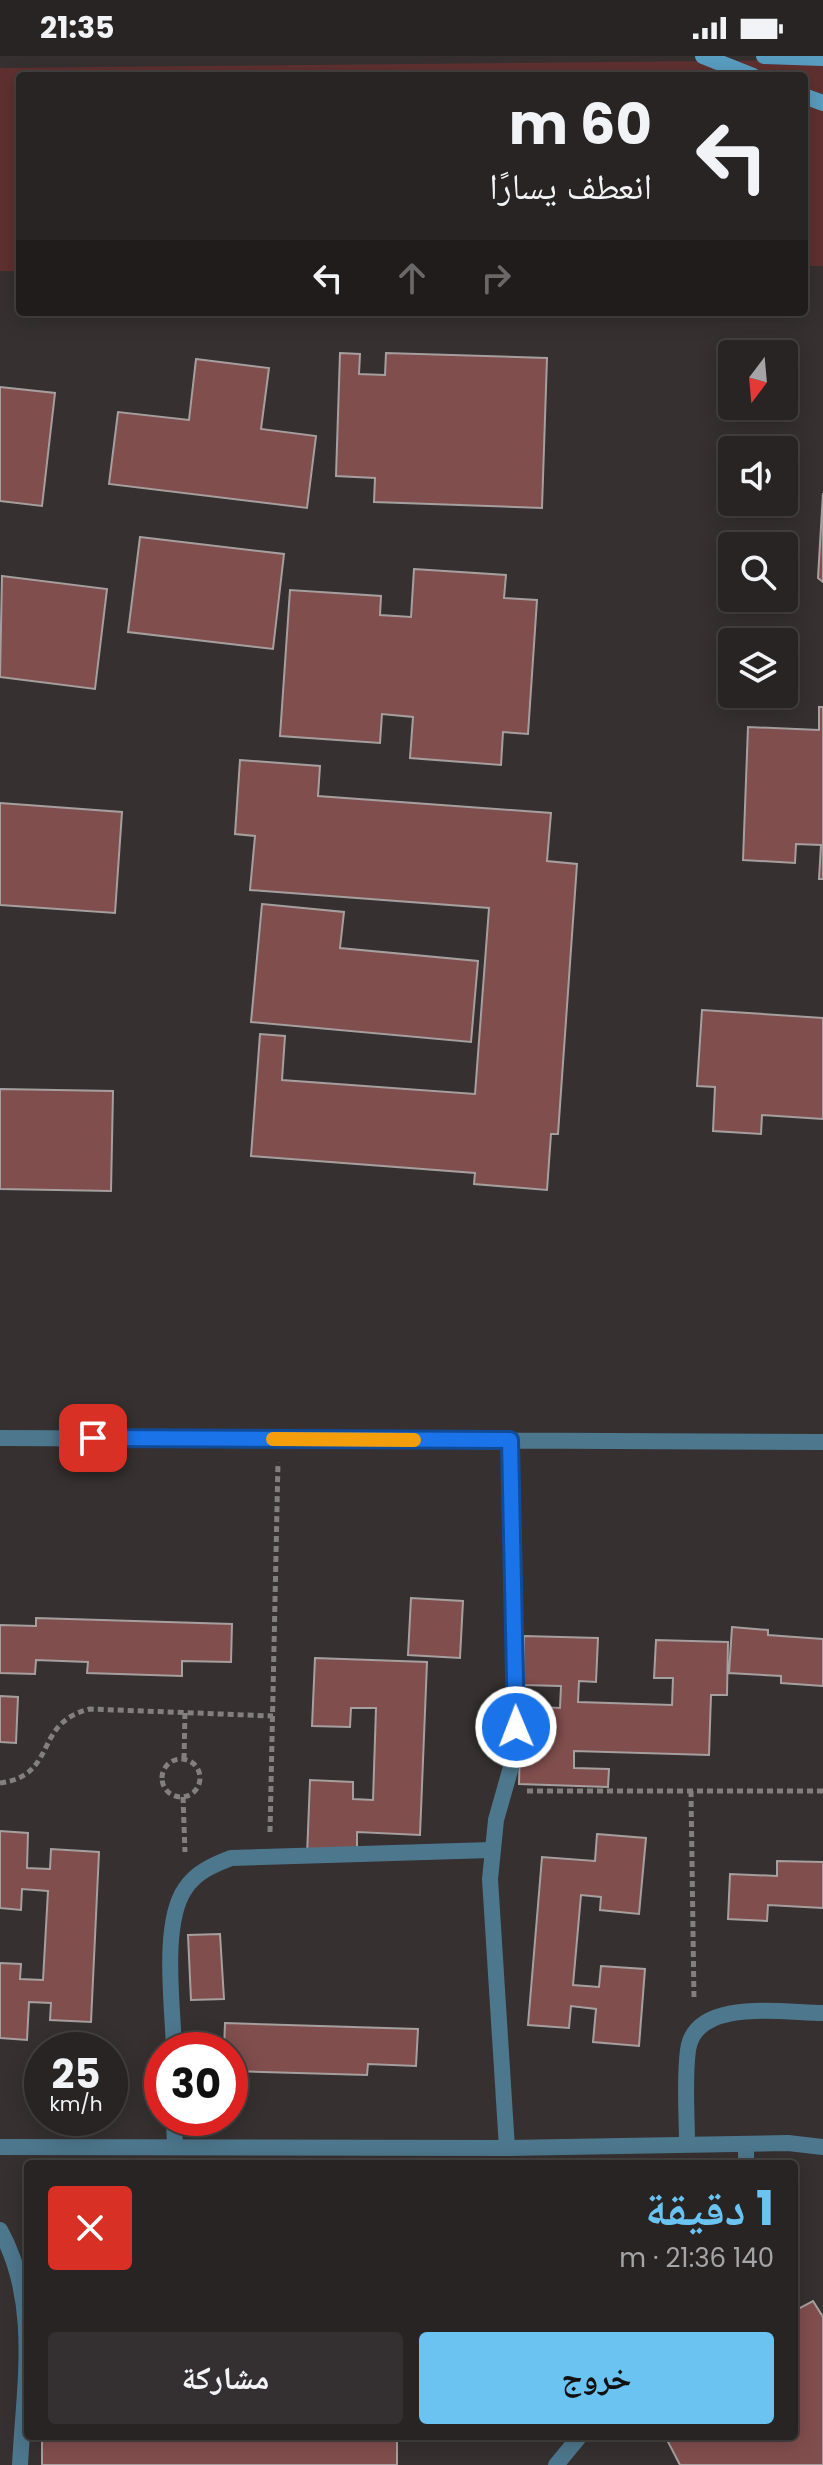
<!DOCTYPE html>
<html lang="ar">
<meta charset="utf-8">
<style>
:root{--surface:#282424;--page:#343031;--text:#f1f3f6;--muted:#a5a4a6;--line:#444141;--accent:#6ac3f1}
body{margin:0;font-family:Poppins,"Noto Naskh Arabic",sans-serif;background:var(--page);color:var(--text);direction:rtl;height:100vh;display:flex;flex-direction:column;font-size:30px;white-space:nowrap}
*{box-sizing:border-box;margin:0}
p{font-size:26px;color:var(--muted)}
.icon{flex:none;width:44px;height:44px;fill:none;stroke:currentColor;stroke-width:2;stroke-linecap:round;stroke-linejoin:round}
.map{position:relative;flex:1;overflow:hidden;direction:ltr}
.sheet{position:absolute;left:24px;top:2104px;width:774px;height:280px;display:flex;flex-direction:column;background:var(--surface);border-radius:8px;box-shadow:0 4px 20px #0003,0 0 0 2px var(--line);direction:rtl}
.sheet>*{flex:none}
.hud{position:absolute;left:16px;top:16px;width:792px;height:244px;border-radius:8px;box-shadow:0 4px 20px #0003,0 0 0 2px var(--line);direction:rtl;background:#282424;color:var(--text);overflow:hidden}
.needle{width:52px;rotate:196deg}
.fabs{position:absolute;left:718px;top:284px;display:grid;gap:16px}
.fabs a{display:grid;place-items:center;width:80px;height:80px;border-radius:8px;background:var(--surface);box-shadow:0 4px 20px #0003,0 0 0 2px var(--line);font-size:40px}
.speed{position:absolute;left:24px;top:1976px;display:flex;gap:16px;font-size:40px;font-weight:700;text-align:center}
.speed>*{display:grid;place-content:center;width:104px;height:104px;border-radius:50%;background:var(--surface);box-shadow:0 4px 20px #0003,0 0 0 2px var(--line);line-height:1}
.speed small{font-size:20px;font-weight:400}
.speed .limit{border:12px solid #d22;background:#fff;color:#111}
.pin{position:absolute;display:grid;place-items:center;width:68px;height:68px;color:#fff;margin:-34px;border-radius:16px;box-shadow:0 4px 12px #0006}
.me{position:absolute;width:88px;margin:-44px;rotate:359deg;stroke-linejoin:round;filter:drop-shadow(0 0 6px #0008)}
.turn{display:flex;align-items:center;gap:28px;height:168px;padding:0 24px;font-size:36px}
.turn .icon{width:104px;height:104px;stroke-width:2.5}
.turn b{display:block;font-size:56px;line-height:68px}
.lanes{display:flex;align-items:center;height:76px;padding:0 24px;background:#0003;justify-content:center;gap:40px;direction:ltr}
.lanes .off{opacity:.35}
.round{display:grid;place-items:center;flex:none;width:84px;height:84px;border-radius:8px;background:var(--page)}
.head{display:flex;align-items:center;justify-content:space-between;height:136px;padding:0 24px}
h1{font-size:48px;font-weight:700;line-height:60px;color:var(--accent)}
.button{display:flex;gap:16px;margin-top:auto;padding:16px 24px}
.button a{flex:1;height:92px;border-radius:8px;background:var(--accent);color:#111;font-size:32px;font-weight:700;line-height:92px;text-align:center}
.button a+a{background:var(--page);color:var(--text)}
.status{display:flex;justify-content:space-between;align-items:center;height:56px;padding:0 40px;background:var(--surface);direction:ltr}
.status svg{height:22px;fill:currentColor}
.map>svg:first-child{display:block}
.green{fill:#5f3030}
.building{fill:#804e4d;stroke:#a69f9f;stroke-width:2}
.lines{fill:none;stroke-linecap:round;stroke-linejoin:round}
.path{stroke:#847f7f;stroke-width:5;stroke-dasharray:6 4;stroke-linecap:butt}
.lane{stroke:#4d778d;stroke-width:16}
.street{stroke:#4d778d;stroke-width:16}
.secondary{stroke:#599dc0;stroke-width:16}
.route-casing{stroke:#114b97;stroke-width:20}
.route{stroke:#1a73e8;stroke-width:14}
.slow{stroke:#f59e0b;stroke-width:14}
</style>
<div class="status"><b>21:35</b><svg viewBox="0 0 49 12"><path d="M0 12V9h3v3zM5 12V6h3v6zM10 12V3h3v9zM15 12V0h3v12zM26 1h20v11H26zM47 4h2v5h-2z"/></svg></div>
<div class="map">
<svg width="823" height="2409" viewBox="0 0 823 2409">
<rect width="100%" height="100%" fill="#363030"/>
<path class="green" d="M823 4V210H804V20H20V215H0V12Z"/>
<path class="building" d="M340 297 360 298 359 318 385 319 386 297 547 302 542 452 374 446 375 422 336 420Z
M196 303 269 312 261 373 316 380 307 452 109 428 118 356 189 364Z
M0 331 55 337 42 450 0 445Z
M823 437V526L818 522Z
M140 481 284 498 273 593 128 576Z
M414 513 506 519 504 542 537 544 528 678 503 676 501 709 410 702 413 661 382 658 380 687 280 680 290 534 381 540 380 559 411 561Z
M2 520 107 533 95 633 0 621Z
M819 651H823V823H819L821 789 796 788 795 807 743 804 748 671 819 674Z
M240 704 320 710 318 740 551 757 547 805 577 808 558 1078H551L547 1134 474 1128 475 1117 251 1100 260 978 285 980 282 1024 475 1038 489 852 250 834 255 780 235 778Z
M0 747 122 756 115 857 0 849Z
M262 848 344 856 340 892 478 905 471 986 251 966Z
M702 954 823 962V1063L762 1059 761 1078 713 1075 715 1031 697 1030Z
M0 1033 113 1035 111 1135 0 1133Z
M411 1542 463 1545 460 1602 408 1599Z
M36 1562 232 1568 231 1606 182 1605V1620L87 1617 88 1606 36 1604 35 1618 0 1617V1569L36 1570Z
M732 1571 768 1574V1579L823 1583V1630L781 1627V1620L729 1617Z
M524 1580 598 1582 596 1626 579 1625 578 1646 672 1649 673 1622H654L656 1584 728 1586 727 1639H711L709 1699 574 1695V1712L609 1713 608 1731 519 1728 520 1689 541 1690 542 1651 560 1652 561 1630 523 1629Z
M315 1602 427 1606 420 1779 357 1776V1802L307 1800 310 1724 353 1726V1743L373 1744 376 1652H351L350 1671 312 1670Z
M0 1640 18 1641 16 1687 0 1686Z
M0 1775 28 1777 27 1812 50 1813 51 1793 99 1796 91 1966 50 1964 51 1947 29 1946 27 1984 0 1982V1907L21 1908 20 1923 43 1924 48 1835 22 1833 21 1854 0 1852Z
M597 1778 646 1782 639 1858 600 1854 601 1841 581 1839 573 1929 599 1931 601 1910 645 1913 639 1990 593 1986 596 1953 571 1950 569 1972 528 1969 542 1801 595 1805Z
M777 1805 823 1806V1852L768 1849 767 1865 728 1863 730 1818 777 1820Z
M220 1878 224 1943 191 1944 188 1879Z
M225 1967 418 1973 416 2010 368 2008 367 2019 230 2015V1994H224Z
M813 2245 823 2261V2409H680L665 2380H794V2255Z
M42 2380 397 2381V2409H42Z"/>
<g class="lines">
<path class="path" d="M184 1703 185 1656
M162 1722a19 19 0 1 1 38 0a19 19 0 1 1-38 0Z
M0 1727C59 1719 32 1667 90 1653L273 1660
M527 1735H823
M691 1735 694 1945
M183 1741 185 1796
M270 1776 278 1406"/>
<path class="lane" d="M174 1994C173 1952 161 1868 185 1833 196 1816 213 1809 231 1802L491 1794
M174 2062 175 2091
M687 2088C687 2057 684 2024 688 1994 695 1941 784 1957 823 1957
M746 2088V2108
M0 2174C40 2246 24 2330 20 2409
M556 2409 580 2380"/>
<path class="street" d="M0 1382 823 1386
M0 2091 507 2092 788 2087 823 2091
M507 2092 490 1823 496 1764 513 1704 516 1671 510 1384"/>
<path class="secondary" d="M703 0 753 20
M764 0 823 2
M804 40 823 47"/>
</g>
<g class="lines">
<g class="route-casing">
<path id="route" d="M93 1382 510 1384 516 1671"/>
</g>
<use href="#route" class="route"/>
<path class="slow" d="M273 1383 414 1384"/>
</g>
</svg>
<div class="fabs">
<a><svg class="needle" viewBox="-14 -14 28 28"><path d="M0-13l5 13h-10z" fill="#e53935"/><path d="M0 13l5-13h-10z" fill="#a5a4a6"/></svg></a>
<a><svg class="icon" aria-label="sound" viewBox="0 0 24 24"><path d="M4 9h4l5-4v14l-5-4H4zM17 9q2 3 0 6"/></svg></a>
<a><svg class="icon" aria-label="search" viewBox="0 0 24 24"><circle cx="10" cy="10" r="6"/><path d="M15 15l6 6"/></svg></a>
<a><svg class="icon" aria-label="layers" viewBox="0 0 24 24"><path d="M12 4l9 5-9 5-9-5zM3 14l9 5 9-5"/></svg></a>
</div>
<div class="speed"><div>25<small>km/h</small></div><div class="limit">30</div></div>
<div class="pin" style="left:93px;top:1382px;background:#d93025"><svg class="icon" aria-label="arrive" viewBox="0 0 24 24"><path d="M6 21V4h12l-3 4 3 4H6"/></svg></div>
<svg class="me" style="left:516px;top:1671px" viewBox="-20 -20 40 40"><circle r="17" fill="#1a73e8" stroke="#fff" stroke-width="3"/><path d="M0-11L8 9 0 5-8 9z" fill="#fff"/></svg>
<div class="hud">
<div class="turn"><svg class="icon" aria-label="left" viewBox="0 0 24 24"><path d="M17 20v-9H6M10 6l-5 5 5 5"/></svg><div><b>60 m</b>انعطف يسارًا</div></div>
<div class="lanes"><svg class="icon" aria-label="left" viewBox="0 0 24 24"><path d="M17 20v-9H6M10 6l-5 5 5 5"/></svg><svg class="icon off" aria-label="ahead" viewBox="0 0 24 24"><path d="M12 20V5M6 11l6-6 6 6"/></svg><svg class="icon off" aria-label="right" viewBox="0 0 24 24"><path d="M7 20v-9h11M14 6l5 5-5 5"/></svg></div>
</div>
<section class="sheet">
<div class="head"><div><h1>1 دقيقة</h1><p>140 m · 21:36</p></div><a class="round" style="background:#d93025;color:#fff"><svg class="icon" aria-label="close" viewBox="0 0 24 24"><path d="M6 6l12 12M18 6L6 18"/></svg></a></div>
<div class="button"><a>خروج</a><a>مشاركة</a></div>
</section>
</div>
